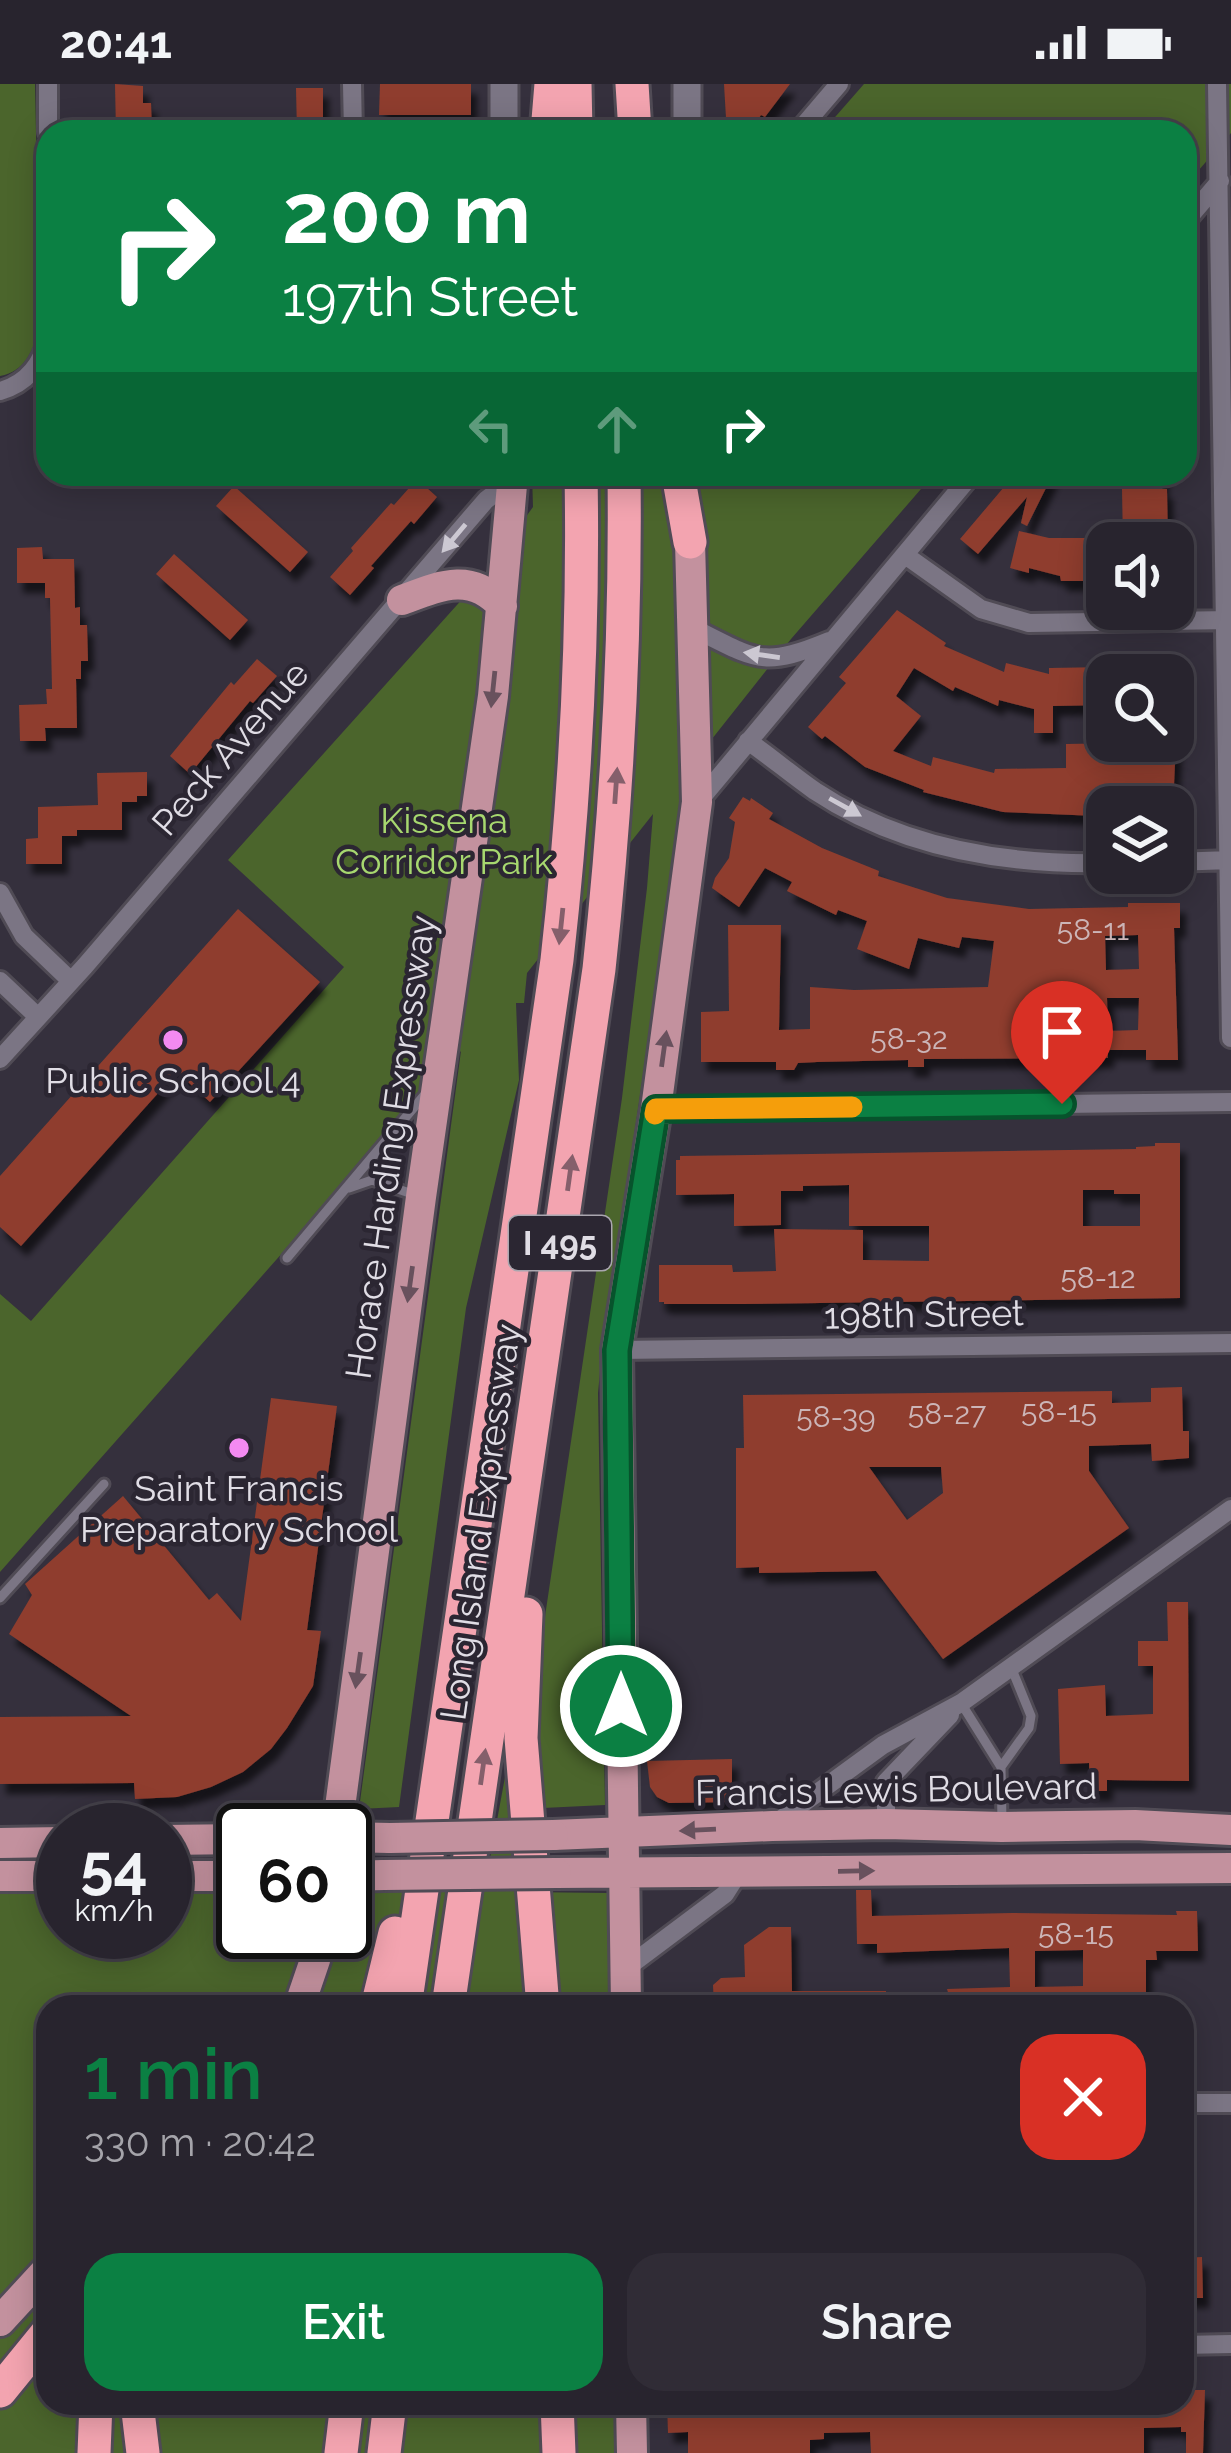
<!DOCTYPE html>
<meta charset="utf-8">
<style>
:root{--surface:#28242e;--page:#302c36;--text:#f1f3f6;--muted:#a5a4aa;--line:#44414a;--accent:#0b8043}
body{margin:0;font-family:Raleway,sans-serif;background:var(--page);color:var(--text);height:100vh;display:flex;flex-direction:column;font-size:45px;white-space:nowrap}
*{box-sizing:border-box;margin:0}
p{font-size:39px;color:var(--muted)}
.icon{flex:none;width:66px;height:66px;fill:none;stroke:currentColor;stroke-width:2;stroke-linecap:round;stroke-linejoin:round}
.map{position:relative;flex:1;overflow:hidden}
.side{position:absolute;left:36px;top:1911px;width:1158px;height:420px;display:flex;flex-direction:column;background:var(--surface);border-radius:36px;box-shadow:0 6px 30px #0003,0 0 0 3px var(--line)}
.side>*{flex:none}
.hud{position:absolute;left:36px;top:36px;width:1161px;height:366px;border-radius:36px;box-shadow:0 6px 30px #0003,0 0 0 3px var(--line);background:#0b8043;color:#fff;overflow:hidden}
.buttons{position:absolute;left:1086px;top:438px;display:grid;gap:24px}
.buttons a{display:grid;place-items:center;width:108px;height:108px;border-radius:24px;background:var(--surface);box-shadow:0 6px 30px #0003,0 0 0 3px var(--line);font-size:60px}
.speed{position:absolute;left:36px;top:1719px;display:flex;gap:24px;font-size:60px;font-weight:700;text-align:center}
.speed>*{display:grid;place-content:center;width:156px;height:156px;border-radius:50%;background:var(--surface);box-shadow:0 6px 30px #0003,0 0 0 3px var(--line);line-height:1}
.speed small{font-size:30px;font-weight:400}
.speed .limit{border:6px solid #111;border-radius:18px;background:#fff;color:#111}
.pin{position:absolute;display:grid;place-items:center;width:102px;height:102px;color:#fff;margin:-123px -51px;border-radius:50% 50% 50% 0;rotate:-45deg;box-shadow:0 0 12px #0007}
.pin .icon{rotate:45deg}
.me{position:absolute;width:132px;margin:-66px;rotate:0deg;stroke-linejoin:round;filter:drop-shadow(0 0 9px #0008)}
.turn{display:flex;align-items:center;gap:42px;height:252px;padding:0 48px;font-size:54px}
.turn .icon{width:156px;height:156px;stroke-width:2.5}
.turn b{display:block;font-size:84px;line-height:102px}
.lanes{display:flex;align-items:center;height:114px;padding:0 48px;background:#0003;justify-content:center;gap:60px;direction:ltr}
.lanes .off{opacity:.35}
.round{display:grid;place-items:center;flex:none;width:126px;height:126px;border-radius:36px;background:var(--page)}
.summary{display:flex;align-items:center;justify-content:space-between;height:204px;padding:0 48px}
h1{font-size:72px;font-weight:600;line-height:90px;color:var(--accent)}
.primary-button{display:flex;gap:24px;margin-top:auto;padding:24px 48px}
.primary-button a{flex:1;height:138px;border-radius:36px;background:var(--accent);color:#fff;font-size:48px;font-weight:600;line-height:138px;text-align:center}
.primary-button a+a{background:var(--page);color:var(--text)}
.status{display:flex;justify-content:space-between;align-items:center;height:84px;padding:0 60px;background:var(--surface);direction:ltr}
.status svg{height:33px;fill:currentColor}
.map>svg:first-child{display:block}
.green{fill:#4b652c}
.building{fill:#8f3d2e;fill-rule:evenodd;filter:url(#shadow)}
.lines{fill:none;stroke-linecap:round;stroke-linejoin:round}
.lane-casing{stroke:#504b55;stroke-width:15}
.street-casing{stroke:#504b55;stroke-width:24}
.secondary-casing{stroke:#504b55;stroke-width:33}
.primary-casing{stroke:#504b55;stroke-width:36}
.highway-casing{stroke:#504b55;stroke-width:39}
.lane{stroke:#7b7584;stroke-width:9}
.street{stroke:#7b7584;stroke-width:18}
.secondary{stroke:#7b7584;stroke-width:27}
.primary{stroke:#c3919e;stroke-width:30}
.highway{stroke:#f3a4b0;stroke-width:33}
.primary-bridge-casing{stroke:#504b55;stroke-width:36;stroke-linecap:butt}
.primary-bridge{stroke:#c3919e;stroke-width:30}
.oneway{fill:#ccc8d2}
.oneway2{fill:#68515d}
.oneway3{fill:#855f6b}
.route-casing{stroke:#07532c;stroke-width:30}
.route{stroke:#0b8043;stroke-width:21}
.slow{stroke:#f59e0b;stroke-width:21}
.poi-dot{fill:#f38af1;stroke:#2b2632;stroke-width:4.5}
.labels{text-anchor:middle;dominant-baseline:central;stroke-width:9;stroke-linejoin:round;paint-order:stroke}
.number-label{font-size:30px;fill:#ccb5b7}
.shield{fill:#2b2632;stroke:#aaa6af;stroke-width:3}
.shield-label{font-size:33px;font-weight:bold;fill:#e0dde5}
.street-label{font-size:36px;fill:#e0dde5;stroke:#2b2632}
.park-label{font-size:36px;fill:#a7d86f;stroke:#2b2632}
.poi-label{font-size:36px;fill:#e0dde5;stroke:#2b2632}
</style>
<div class="status"><b>20:41</b><svg viewBox="0 0 49 12"><path d="M0 12V9h3v3zM5 12V6h3v6zM10 12V3h3v9zM15 12V0h3v12zM26 1h20v11H26zM47 4h2v5h-2z"/></svg></div>
<div class="map">
<svg width="1231" height="2369" viewBox="0 0 1231 2369">
<defs>
<filter id="shadow"><feDropShadow dx="6" dy="10" stdDeviation="3" flood-color="#0009"/></filter>
</defs>
<rect width="100%" height="100%" fill="#35303d"/>
<path class="green" d="M0 0H35L40 246C31 268 26 287 0 292Z
M864 0H1231V49L1185 102V48H822Z
M532 390H552V395L557 390H934L791 555 685 689V709L602 1267 598 1309 605 1721 543 1724 534 1662 543 1546 622 1014 647 804 653 730 527 889 524 919H516L519 996 466 1224 399 1723 359 1725 461 967 0 1488V1210L31 1237 344 883 228 776 483 492 533 423Z
M505 1693 515 1714 522 1808 607 1809 610 1923H48V2319H619L620 2369H0V1805H63V1848H165V1806H243V1848H345V1807H484Z"/>
<path class="building" d="M115 0 143 2V19H151L152 48H116Z
M380 0H471V31H379Z
M724 0H790L765 33 761 31 755 40 744 46 731 42 726 34Z
M296 4H323V48H297Z
M1015 390H1053L1027 442 1021 439 1027 413 978 470 960 455Z
M1130 390H1163L1162 405H1167L1168 459H1123L1122 405H1130Z
M417 395 437 413 414 440 411 437 371 482 374 484 350 511 330 493 353 467 351 464 391 419 394 421Z
M234 402 308 468 290 488 216 422Z
M1019 447 1049 454H1094L1095 497H1061L1060 492 1029 484V489L1010 484Z
M42 463 43 475H74L75 524 80 523V541H87L88 577H81V595H76L77 644H45L46 657H20L19 621 47 620 46 605H52L50 514H45V499H17V464Z
M174 470 248 536 230 556 156 490Z
M897 526 946 559 944 562 1004 588 1006 579 1049 590V584L1107 583V621L1053 622V649H1034V625L999 616 998 622 955 603 953 607 914 584 896 612 921 632 893 667 931 682 933 673 994 689 995 685 1066 684V660L1125 659 1124 666 1161 665V657H1176L1173 723H1102V729H1097V732L1003 728 923 708 924 706 865 683 825 652 822 655 808 643 846 599 839 593Z
M257 575 277 592 253 619 250 617 190 690 170 672 231 598 234 601Z
M147 688V712H137V718H122V746H77V752H62V780H26V755L38 754V723L98 721 97 689Z
M743 713 750 717 751 714 773 729 769 735 822 764 879 787 878 792 947 814 1029 825 1128 823V819H1180V844H1174L1178 976H1146V966H1108V974L924 975V983H908V976L817 978 798 979 794 986H776V978H701V928L729 927 728 841H781L779 946 810 945V903L854 906 988 903 994 857 962 853 959 864 918 854 909 885 857 865 867 837 838 826 836 831 787 807 792 798 765 784 739 823 712 804 715 794 729 774 735 738 729 734ZM1138 851 1139 885 1106 886 1105 852ZM1107 914H1139L1138 946 1108 947Z
M238 825 320 898 210 1018 177 988 21 1162 0 1143V1092Z
M1155 1059H1180V1214L742 1220H664V1218H659V1181H732L733 1188 776 1187 774 1145 863 1146V1176L929 1177V1142H849V1101L803 1102V1107H781V1141L734 1142V1110L676 1111V1076H680V1072L1136 1065V1063L1155 1062ZM1083 1106H1114V1110H1140V1142H1083Z
M1182 1303 1183 1347H1189V1374L1152 1377 1151 1360 1089 1362V1387L1129 1444 943 1575 876 1487 759 1489V1483L736 1484V1364H744L743 1311 1112 1307V1319L1151 1318V1304ZM869 1383H941L943 1409 907 1436Z
M271 1314 337 1322 307 1546 321 1547 313 1602 287 1644 271 1665 243 1688 211 1703 177 1713 135 1715 134 1699 0 1700V1633L131 1632 9 1550 32 1511 25 1500 123 1412 209 1516 217 1509 241 1537Z
M1167 1518H1188L1189 1697 1107 1696V1707H1090L1089 1679 1060 1680 1058 1605 1105 1601 1106 1632 1153 1630V1582H1138V1557H1168Z
M732 1675V1718L669 1719 657 1713 650 1703 647 1677Z
M856 1806H871L872 1832 1012 1829 1177 1831 1176 1827H1197L1198 1867H1156L1157 1876H1146V1920L952 1922 947 1905 1010 1903 1009 1864 877 1869V1860H857ZM1083 1866V1902L1035 1903V1867Z
M769 1843H791L792 1907H886V1923H714L713 1901 721 1894 745 1893 744 1861Z
M1202 2173 1203 2214H1185L1182 2211V2174Z
M1186 2306H1205L1203 2369H1186V2348H1181V2343L1144 2344V2369H871L870 2348 824 2349V2355L810 2356V2369H688V2348L668 2349 667 2319H1182V2311L1186 2310Z"/>
<g class="lines">
<g class="lane-casing">
<path id="lane" d="M349 1104 372 1096 418 1112
M287 1174 427 1008
M0 1514 104 1400
M961 1619 1001 1683 1002 1738
M1001 1683 1029 1644 1031 1632 1011 1583"/>
</g>
<g class="street-casing">
<path id="street" d="M48 0V48
M352 0 353 48
M1217 0 1231 954
M798 48 839 0
M1185 138 1220 97
M0 307C26 300 42 280 48 254
M905 471 981 525 1029 539 1231 536
M693 544C756 575 761 585 829 557
M748 657C771 673 792 691 815 707 901 764 1006 781 1107 779
M698 718 972 390
M1173 778 1231 776
M0 809 24 852 71 897
M0 897 38 933
M0 975 85 882 486 416 498 407 513 405
M656 1025 1231 1018
M617 1266 1231 1259
M776 1739 883 1661 961 1619 1231 1425
M886 1740V1698L950 1631
M625 1885 725 1810 739 1788
M1182 2019H1231
M1182 2261 1231 2260"/>
</g>
<g class="secondary-casing">
<path id="secondary" d="M504 0V48
M687 0V48"/>
</g>
<g class="primary-casing">
<path id="primary" d="M402 516C439 502 471 487 502 522
M337 1746 421 1113 493 612 513 390
M553 1751 772 1742 886 1740 1002 1743 1135 1741 1231 1746
M345 1753 390 1754
M165 1756 243 1755
M0 1759 63 1758
M556 1789 1231 1784
M0 1792H63
M165 1792H243
M345 1792 384 1791
M299 1923 315 1876 321 1848
M626 1923 617 1266 656 1025 697 718 690 458
M0 2237 48 2185
M631 2319 632 2369"/>
</g>
<g class="highway-casing">
<path id="highway" d="M575 0 576 48
M632 0 635 48
M547 48 551 0
M678 390 690 458
M526 1530 521 1654 543 1923
M377 1923 395 1849
M405 1923 557 876C575 715 584 552 581 390
M448 1923 599 885C617 720 626 556 624 390
M0 2307 48 2248
M137 2319 143 2369
M557 2319 559 2369
M94 2369 96 2319
M341 2369 347 2319
M384 2369 390 2319"/>
</g>
<use href="#lane" class="lane"/>
<use href="#street" class="street"/>
<use href="#secondary" class="secondary"/>
<use href="#primary" class="primary"/>
<use href="#highway" class="highway"/>
<g class="primary-bridge-casing">
<path id="primary-bridge" d="M390 1754 553 1751
M384 1791 556 1789"/>
</g>
<use href="#primary-bridge" class="primary-bridge"/>
</g>
<defs><path id="oneway-solid" d="M-6-.8H1V-3.2L6.5 0L1 3.2V.8H-6Z" transform="scale(3)"/></defs>
<g class="oneway">
<use href="#oneway-solid" transform="translate(454 454) rotate(130)"/>
<use href="#oneway-solid" transform="translate(762 571) rotate(-172)"/>
<use href="#oneway-solid" transform="translate(845 723) rotate(29)"/>
</g>
<g class="oneway2">
<use href="#oneway-solid" transform="translate(493 605) rotate(96)"/>
<use href="#oneway-solid" transform="translate(664 965) rotate(-82)"/>
<use href="#oneway-solid" transform="translate(410 1200) rotate(98)"/>
<use href="#oneway-solid" transform="translate(358 1586) rotate(98)"/>
<use href="#oneway-solid" transform="translate(698 1746) rotate(177)"/>
<use href="#oneway-solid" transform="translate(856 1787) rotate(-1)"/>
</g>
<g class="oneway3">
<use href="#oneway-solid" transform="translate(616 702) rotate(-86)"/>
<use href="#oneway-solid" transform="translate(561 842) rotate(96)"/>
<use href="#oneway-solid" transform="translate(570 1089) rotate(-82)"/>
<use href="#oneway-solid" transform="translate(483 1683) rotate(-82)"/>
</g>
<g class="lines">
<g class="route-casing">
<path id="route" d="M621 1622 617 1266 656 1025 1062 1020"/>
</g>
<use href="#route" class="route"/>
<path class="slow" d="M655 1030 656 1025 852 1023"/>
</g>
<g class="poi-dot">
<circle cx="173" cy="956" r="12"/>
<circle cx="239" cy="1364" r="12"/>
</g>
<g class="labels">
<g class="number-label">
<text x="1093" y="845">58-11</text>
<text x="909" y="954">58-32</text>
<text x="1098" y="1193">58-12</text>
<text x="1059" y="1327">58-15</text>
<text x="947" y="1329">58-27</text>
<text x="836" y="1332">58-39</text>
<text x="1076" y="1849">58-15</text>
</g>
<rect class="shield" x="509" y="1132" width="102" height="54" rx="9"/>
<g class="shield-label">
<text x="560" y="1159">I 495</text>
</g>
<g class="street-label">
<text transform="translate(230 664) rotate(-49)">Peck Avenue</text>
<text transform="translate(390 1063) rotate(-82)">Horace Harding Expressway</text>
<text transform="translate(924 1230) rotate(-1)">198th Street</text>
<text transform="translate(480 1438) rotate(-82)">Long Island Expressway</text>
<text transform="translate(896 1705) rotate(-1)">Francis Lewis Boulevard</text>
</g>
<g class="park-label">
<text x="444" y="736">Kissena<tspan x="444" dy="41">Corridor Park</tspan></text>
</g>
<g class="poi-label">
<text x="173" y="996">Public School 4</text>
<text x="239" y="1404">Saint Francis<tspan x="239" dy="41">Preparatory School</tspan></text>
</g>
</g>
</svg>
<div class="buttons">
<a><svg class="icon" aria-label="sound" viewBox="0 0 24 24"><path d="M4 9h4l5-4v14l-5-4H4zM17 9q2 3 0 6"/></svg></a>
<a><svg class="icon" aria-label="search" viewBox="0 0 24 24"><circle cx="10" cy="10" r="6"/><path d="M15 15l6 6"/></svg></a>
<a><svg class="icon" aria-label="layers" viewBox="0 0 24 24"><path d="M12 4l9 5-9 5-9-5zM3 14l9 5 9-5"/></svg></a>
</div>
<div class="speed"><div>54<small>km/h</small></div><div class="limit">60</div></div>
<div class="pin" style="left:1062px;top:1020px;background:#d93025"><svg class="icon" aria-label="arrive" viewBox="0 0 24 24"><path d="M6 21V4h12l-3 4 3 4H6"/></svg></div>
<svg class="me" style="left:621px;top:1622px" viewBox="-20 -20 40 40"><circle r="17" fill="#0b8043" stroke="#fff" stroke-width="3"/><path d="M0-11L8 9 0 5-8 9z" fill="#fff"/></svg>
<div class="hud">
<div class="turn"><svg class="icon" aria-label="right" viewBox="0 0 24 24"><path d="M7 20v-9h11M14 6l5 5-5 5"/></svg><div><b>200 m</b>197th Street</div></div>
<div class="lanes"><svg class="icon off" aria-label="left" viewBox="0 0 24 24"><path d="M17 20v-9H6M10 6l-5 5 5 5"/></svg><svg class="icon off" aria-label="ahead" viewBox="0 0 24 24"><path d="M12 20V5M6 11l6-6 6 6"/></svg><svg class="icon" aria-label="right" viewBox="0 0 24 24"><path d="M7 20v-9h11M14 6l5 5-5 5"/></svg></div>
</div>
<section class="side">
<div class="summary"><div><h1>1 min</h1><p>330 m · 20:42</p></div><a class="round" style="background:#d93025;color:#fff"><svg class="icon" aria-label="close" viewBox="0 0 24 24"><path d="M6 6l12 12M18 6L6 18"/></svg></a></div>
<div class="primary-button"><a>Exit</a><a>Share</a></div>
</section>
</div>
